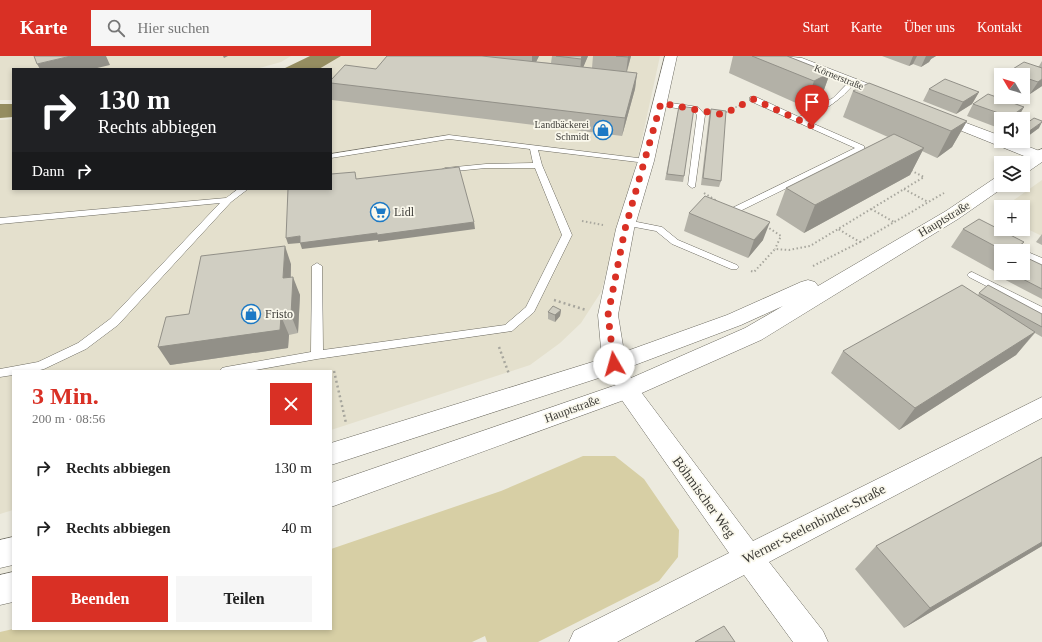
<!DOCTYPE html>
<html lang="de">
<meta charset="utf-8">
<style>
:root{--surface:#fff;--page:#f6f6f6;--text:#222;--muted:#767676;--accent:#d93025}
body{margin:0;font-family:"Times New Roman",serif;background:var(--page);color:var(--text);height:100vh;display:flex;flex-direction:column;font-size:15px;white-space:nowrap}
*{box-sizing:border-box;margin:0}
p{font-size:13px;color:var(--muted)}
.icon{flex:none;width:22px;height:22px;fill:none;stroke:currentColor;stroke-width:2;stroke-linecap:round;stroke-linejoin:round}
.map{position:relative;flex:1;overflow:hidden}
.side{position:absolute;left:12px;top:314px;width:320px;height:260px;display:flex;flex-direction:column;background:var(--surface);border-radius:0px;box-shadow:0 2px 6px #0003}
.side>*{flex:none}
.guide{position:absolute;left:12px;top:12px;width:320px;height:122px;border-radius:0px;box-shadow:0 2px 6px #0003;background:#202124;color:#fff;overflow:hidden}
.needle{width:26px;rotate:308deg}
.fabs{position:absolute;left:994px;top:12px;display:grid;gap:8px}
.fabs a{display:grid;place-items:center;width:36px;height:36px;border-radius:0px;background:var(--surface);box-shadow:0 2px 6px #0003;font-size:20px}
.pin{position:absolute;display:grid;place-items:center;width:34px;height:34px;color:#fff;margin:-41px -17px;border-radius:50% 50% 50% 0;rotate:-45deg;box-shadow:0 0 4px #0007}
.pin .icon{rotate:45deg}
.me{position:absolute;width:44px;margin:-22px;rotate:353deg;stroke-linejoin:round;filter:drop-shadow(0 0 3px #0008)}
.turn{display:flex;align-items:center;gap:14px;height:84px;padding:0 20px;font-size:18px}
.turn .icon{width:52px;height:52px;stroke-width:2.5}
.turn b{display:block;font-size:28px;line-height:34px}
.then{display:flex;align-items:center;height:38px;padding:0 20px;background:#0003;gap:8px;font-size:15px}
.round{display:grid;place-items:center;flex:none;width:42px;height:42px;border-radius:0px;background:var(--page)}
.overview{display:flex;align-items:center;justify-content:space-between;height:68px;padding:0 20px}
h1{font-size:24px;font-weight:700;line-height:30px;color:var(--accent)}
.primary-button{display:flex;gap:8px;margin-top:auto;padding:8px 20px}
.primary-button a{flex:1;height:46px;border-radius:0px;background:var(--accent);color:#fff;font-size:16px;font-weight:700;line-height:46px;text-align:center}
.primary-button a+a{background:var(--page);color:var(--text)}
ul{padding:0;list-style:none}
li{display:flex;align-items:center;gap:12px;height:60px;padding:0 20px}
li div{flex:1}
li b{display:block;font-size:15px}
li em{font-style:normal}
header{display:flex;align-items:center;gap:24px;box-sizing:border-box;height:56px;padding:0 20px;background:var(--accent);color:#fff}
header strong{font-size:19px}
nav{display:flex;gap:22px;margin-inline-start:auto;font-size:14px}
.search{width:280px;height:36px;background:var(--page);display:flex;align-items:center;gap:10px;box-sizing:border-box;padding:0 14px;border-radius:0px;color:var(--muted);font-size:15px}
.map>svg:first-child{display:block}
.built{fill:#e4e0cd}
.green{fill:#d7cfa5}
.water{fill:#958d61}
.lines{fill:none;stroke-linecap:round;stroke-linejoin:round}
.lane-casing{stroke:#6d6b61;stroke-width:1}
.street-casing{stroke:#6d6b61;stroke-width:1}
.secondary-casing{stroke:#6d6b61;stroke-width:1}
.path-far2{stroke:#a7a69d;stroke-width:1.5;stroke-dasharray:1.5 2;stroke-linecap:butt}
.path-far1{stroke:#a7a69d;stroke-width:2;stroke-dasharray:1.5 2.5;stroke-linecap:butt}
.path{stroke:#a7a69d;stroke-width:2.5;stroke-dasharray:2 3;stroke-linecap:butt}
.lane{fill:#fff;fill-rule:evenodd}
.street{fill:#fff;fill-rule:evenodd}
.secondary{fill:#fff;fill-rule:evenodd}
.wall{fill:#b3b1a7}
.shaded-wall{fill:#929088}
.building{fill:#d0cec2;stroke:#929088}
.route{stroke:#d93025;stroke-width:7;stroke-dasharray:0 12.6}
.labels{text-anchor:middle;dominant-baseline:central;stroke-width:3.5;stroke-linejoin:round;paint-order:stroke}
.far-street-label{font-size:10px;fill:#3d3c38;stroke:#faf8ec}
.far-poi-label{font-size:10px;fill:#3d3c38;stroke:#faf8ec;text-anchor:end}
.poi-label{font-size:12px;fill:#3d3c38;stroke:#faf8ec;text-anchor:start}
.street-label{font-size:12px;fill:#3d3c38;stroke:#faf8ec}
.near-street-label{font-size:14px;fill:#3d3c38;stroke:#faf8ec}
</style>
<header>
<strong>Karte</strong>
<div class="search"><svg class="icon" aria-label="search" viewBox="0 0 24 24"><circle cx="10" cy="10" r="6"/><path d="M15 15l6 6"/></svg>Hier suchen</div>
<nav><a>Start</a><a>Karte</a><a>Über uns</a><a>Kontakt</a></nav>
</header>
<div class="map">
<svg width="1042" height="586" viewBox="0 0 1042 586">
<rect width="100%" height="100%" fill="#eceade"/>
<path class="built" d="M0 0H291L281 6 256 13H13V44H0Z
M341 0H660L638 101 601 236 581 267 560 287 530 309 331 374V315H13V454L0 458V64L13 63V133H331V13H319Z
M1042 124V180L1023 171V151H1004Z"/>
<path class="green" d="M583 400H615L644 423 679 474 678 501 659 525 538 586H487L485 580 472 586H0V576L13 573H331V493L501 435Z"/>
<path class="water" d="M310 0H341L319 13H283Z
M0 48H13V61L0 62Z"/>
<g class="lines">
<g class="lane-casing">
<path id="lane" d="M850 25 855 26C842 44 824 54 805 64L864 90V94L736 157H730V153L855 92 750 45V41H756L799 61 833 42Z
M658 45 698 51 705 59 695 131 692 132 688 129 697 59 693 55 658 49Z
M449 79 646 103 650 105 646 107 538 94 542 109 572 179 534 256 512 275 317 303 250 315H220L222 312 226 311 311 296 312 210 317 207 322 210 323 294 505 269 526 251 562 179 535 112H486L445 116 441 114 445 112 486 108 533 107 530 93 449 83 331 102V98Z
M238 133H248L231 146 118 269 86 293 44 313 36 315H13V319L0 321V313L38 306 78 287 110 263 220 147 0 168V162L226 142Z
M627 164 662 171 678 184 737 209 739 211 737 213H731L672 188 656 175 624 169 622 167Z
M1023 194 1042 202V209L1023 201V195H1020Z
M972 216 1042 251V259L969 221 967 219 969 217Z"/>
</g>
<g class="street-casing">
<path id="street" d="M741 0H783L802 2 895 38 897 41 895 44H885L800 10 747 4Z
M937 56 1001 80V85H1014L1042 96V105L1034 104 932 63 930 60 932 57Z
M627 325 635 328 753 485 1042 341V362L769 506 823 575 828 586H793L744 519 617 586H569L574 575 729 497 619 340 615 334 619 328Z"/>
</g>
<g class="secondary-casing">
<path id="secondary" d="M665 0H677L654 105 634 173 618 259 624 296 727 259 801 226 808 224 815 226 818 230 946 155 995 122 1001 121V129H1007L958 163 761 284 635 340 331 451V427L616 329 612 327 608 319 331 409V387L602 303 598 259 616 173 638 105ZM783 250 745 272 631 322 627 312 741 269Z
M1042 93V106L1029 115 1023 117V107H1019L1036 95Z
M13 481V509L0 512V484Z
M13 516V546L0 549V519Z"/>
</g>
<path class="path-far2" d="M723 58 740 49"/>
<path class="path-far1" d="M904 133 928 146
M704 137 717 145
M871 153 894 166
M582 165 603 169
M766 170 781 180 775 193
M860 186 944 137
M813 210 860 186 838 173
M751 215 754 216 775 193 789 194 810 190 924 121 910 114"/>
<path class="path" d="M554 244 586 254
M499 291 509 318
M334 315 346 367"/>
<use href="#lane" class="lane"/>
<use href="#street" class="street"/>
<use href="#secondary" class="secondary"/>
</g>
<path class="wall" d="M387 0H539L536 6 551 7 552 0H588L583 11 592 12 593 0H631L627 16 637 17 635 33 622 80 332 44 331 40V24L376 13Z
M733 0H787L830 17 821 42 805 51 729 17Z
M882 0H936L931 3 929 6 921 11 913 8 909 10Z
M1042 5V30L1030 38 1023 35V19H1006L1008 16 1039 10Z
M929 33 979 36 972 48 956 58 923 45Z
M853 35 967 65 952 91 937 102 922 95 910 119 804 177 776 159 786 132 888 81 843 61Z
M973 48 1024 51 1017 63H1001V73L967 60Z
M679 50 684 120 683 126 665 124Z
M711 53 721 125 719 131 701 129 709 60Z
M1023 66 1039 72 1024 83 1023 82Z
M689 157 763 184 748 202 684 175Z
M963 173 1024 186 1017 195H1001V217H1023L1042 209V243L994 218 996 216 951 191Z
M1042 178V189L1036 186Z
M291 208V221L300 239 298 277 289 279 288 292 170 309 189 258Z
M979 237 1042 258V281L1035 277 1016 299 899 374 831 317 843 295 978 239Z
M561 254 560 260 555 266 548 263V256Z
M1042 401V490L904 572 855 513 876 490Z"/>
<path class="shaded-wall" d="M71 0H106L110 9 93 13H40L37 8Z
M223 0H228L224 2Z
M532 0H539L532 14Z
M582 0H588L580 19 581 3Z
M629 0H631L626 18 628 1Z
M913 0H917L913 8 909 10Z
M926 0H936L931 3 929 6 921 11Z
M637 17 635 33 622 80 625 62Z
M830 17 821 42 805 51 814 25Z
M1042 23V30L1030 38 1038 26Z
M979 36 972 48 956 58 963 46Z
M1024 51 1017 63H1009L1010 61Z
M967 65 952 91 937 102 951 75Z
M1042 66 1039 72 1024 83 1028 76Z
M924 92 910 119 804 177 815 149Z
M474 166 475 173 378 186V184L302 193 300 187 288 188 286 182 300 180 377 177Z
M770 166 763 184 748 202 754 184Z
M1024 186 1017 195H1013Z
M285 190 291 208 290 240 283 222Z
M293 221 300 239 298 277 291 259Z
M561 254 560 260 555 266V259Z
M281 260 289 279 288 292 170 309 158 291Z
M1035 276 1016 299 899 374 915 352Z
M1042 486V490L904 572 930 552Z"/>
<path class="building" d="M34 0H71L37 8Z
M387 0H482L637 17 625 62 331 27V24L345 9 376 13Z
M556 0H582L581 3Z
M616 0H629L628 1Z
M752 0H787L830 17 814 25Z
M1024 6 1042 12V23L1038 26 1023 21V19H1017L1008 16Z
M945 23 979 36 963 46 929 33Z
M869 27 967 65 951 75 853 35Z
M988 38 1024 51 1010 61 973 48Z
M679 50 694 52 684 120 667 118Z
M711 53 726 55 721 125 703 122Z
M1034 62 1042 65V66L1028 76 1023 74V66L1027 67Z
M894 78 924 92 815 149 786 132Z
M459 111 474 166 377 179V177L300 187V180L286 182 288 133H331V118L355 116 356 123Z
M705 140 770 166 754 184 689 157Z
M979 163 1024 186 1013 195H1004L963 173Z
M285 190 283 222 293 221 291 259 281 260 280 274 158 291 166 261 189 258 201 200Z
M1023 200 1042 209V233L1011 217H1023Z
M962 229 1035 276 915 352 843 295Z
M988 229 1042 258V271L979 237Z
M553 250 561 254 555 259 548 256Z
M1042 401V486L930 552 876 490Z
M724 570 735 586H695Z"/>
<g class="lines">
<path class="route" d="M614 308 608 259 625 173 661 47 719 58H724L753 43 812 70"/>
</g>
<defs>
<g id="shop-ring" transform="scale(1)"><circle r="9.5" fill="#faf8ec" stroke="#1c79c5" stroke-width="1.5"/><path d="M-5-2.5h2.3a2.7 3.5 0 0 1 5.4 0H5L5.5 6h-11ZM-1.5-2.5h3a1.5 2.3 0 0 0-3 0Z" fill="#1c79c5"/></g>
<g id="supermarket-ring" transform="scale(1)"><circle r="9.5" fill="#faf8ec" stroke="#1c79c5" stroke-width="1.5"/><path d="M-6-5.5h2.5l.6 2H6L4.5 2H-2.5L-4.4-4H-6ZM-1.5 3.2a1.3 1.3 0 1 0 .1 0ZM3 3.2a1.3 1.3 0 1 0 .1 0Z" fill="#1c79c5"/></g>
</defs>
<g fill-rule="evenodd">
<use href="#shop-ring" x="603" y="74"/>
<use href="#supermarket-ring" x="380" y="156"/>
<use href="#shop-ring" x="251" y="258"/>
</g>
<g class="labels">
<g class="far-street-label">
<text transform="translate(839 21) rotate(22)">Körnerstraße</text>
</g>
<g class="far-poi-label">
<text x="589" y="68">Landbäckerei<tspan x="589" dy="12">Schmidt</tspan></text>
</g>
<g class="poi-label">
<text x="394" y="156">Lidl</text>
<text x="265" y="258">Fristo</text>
</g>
<g class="street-label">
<text transform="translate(944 163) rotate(-31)">Hauptstraße</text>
<text transform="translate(572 353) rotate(-20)">Hauptstraße</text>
</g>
<g class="near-street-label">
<text transform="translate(704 441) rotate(54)">Böhmischer Weg</text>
<text transform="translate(814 468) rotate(-27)">Werner-Seelenbinder-Straße</text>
</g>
</g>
</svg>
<div class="fabs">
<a><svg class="needle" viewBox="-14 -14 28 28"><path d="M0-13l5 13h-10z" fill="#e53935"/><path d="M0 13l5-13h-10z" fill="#767676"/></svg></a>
<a><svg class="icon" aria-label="sound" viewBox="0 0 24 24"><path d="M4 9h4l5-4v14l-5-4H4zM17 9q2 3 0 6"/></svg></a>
<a><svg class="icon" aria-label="layers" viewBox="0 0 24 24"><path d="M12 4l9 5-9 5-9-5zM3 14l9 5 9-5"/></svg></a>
<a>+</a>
<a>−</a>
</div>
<div class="pin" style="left:812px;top:70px;background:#d93025"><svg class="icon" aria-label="arrive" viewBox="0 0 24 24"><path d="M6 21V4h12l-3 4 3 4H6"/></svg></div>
<svg class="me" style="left:614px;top:308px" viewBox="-20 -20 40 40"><circle r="19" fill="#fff"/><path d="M0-13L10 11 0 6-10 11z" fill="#d93025"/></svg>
<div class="guide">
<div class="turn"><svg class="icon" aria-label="right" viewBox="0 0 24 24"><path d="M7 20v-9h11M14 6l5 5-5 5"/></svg><div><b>130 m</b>Rechts abbiegen</div></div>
<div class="then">Dann<svg class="icon" aria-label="right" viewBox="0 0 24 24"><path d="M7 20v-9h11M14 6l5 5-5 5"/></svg></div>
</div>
<section class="side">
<div class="overview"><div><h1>3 Min.</h1><p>200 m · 08:56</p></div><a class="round" style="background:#d93025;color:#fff"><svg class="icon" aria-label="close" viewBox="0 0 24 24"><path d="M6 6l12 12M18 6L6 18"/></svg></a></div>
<ul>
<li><svg class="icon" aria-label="right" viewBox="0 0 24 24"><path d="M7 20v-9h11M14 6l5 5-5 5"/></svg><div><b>Rechts abbiegen</b></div><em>130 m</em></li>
<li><svg class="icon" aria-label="right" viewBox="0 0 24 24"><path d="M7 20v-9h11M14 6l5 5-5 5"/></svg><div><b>Rechts abbiegen</b></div><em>40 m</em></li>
</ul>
<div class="primary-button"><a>Beenden</a><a>Teilen</a></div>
</section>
</div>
